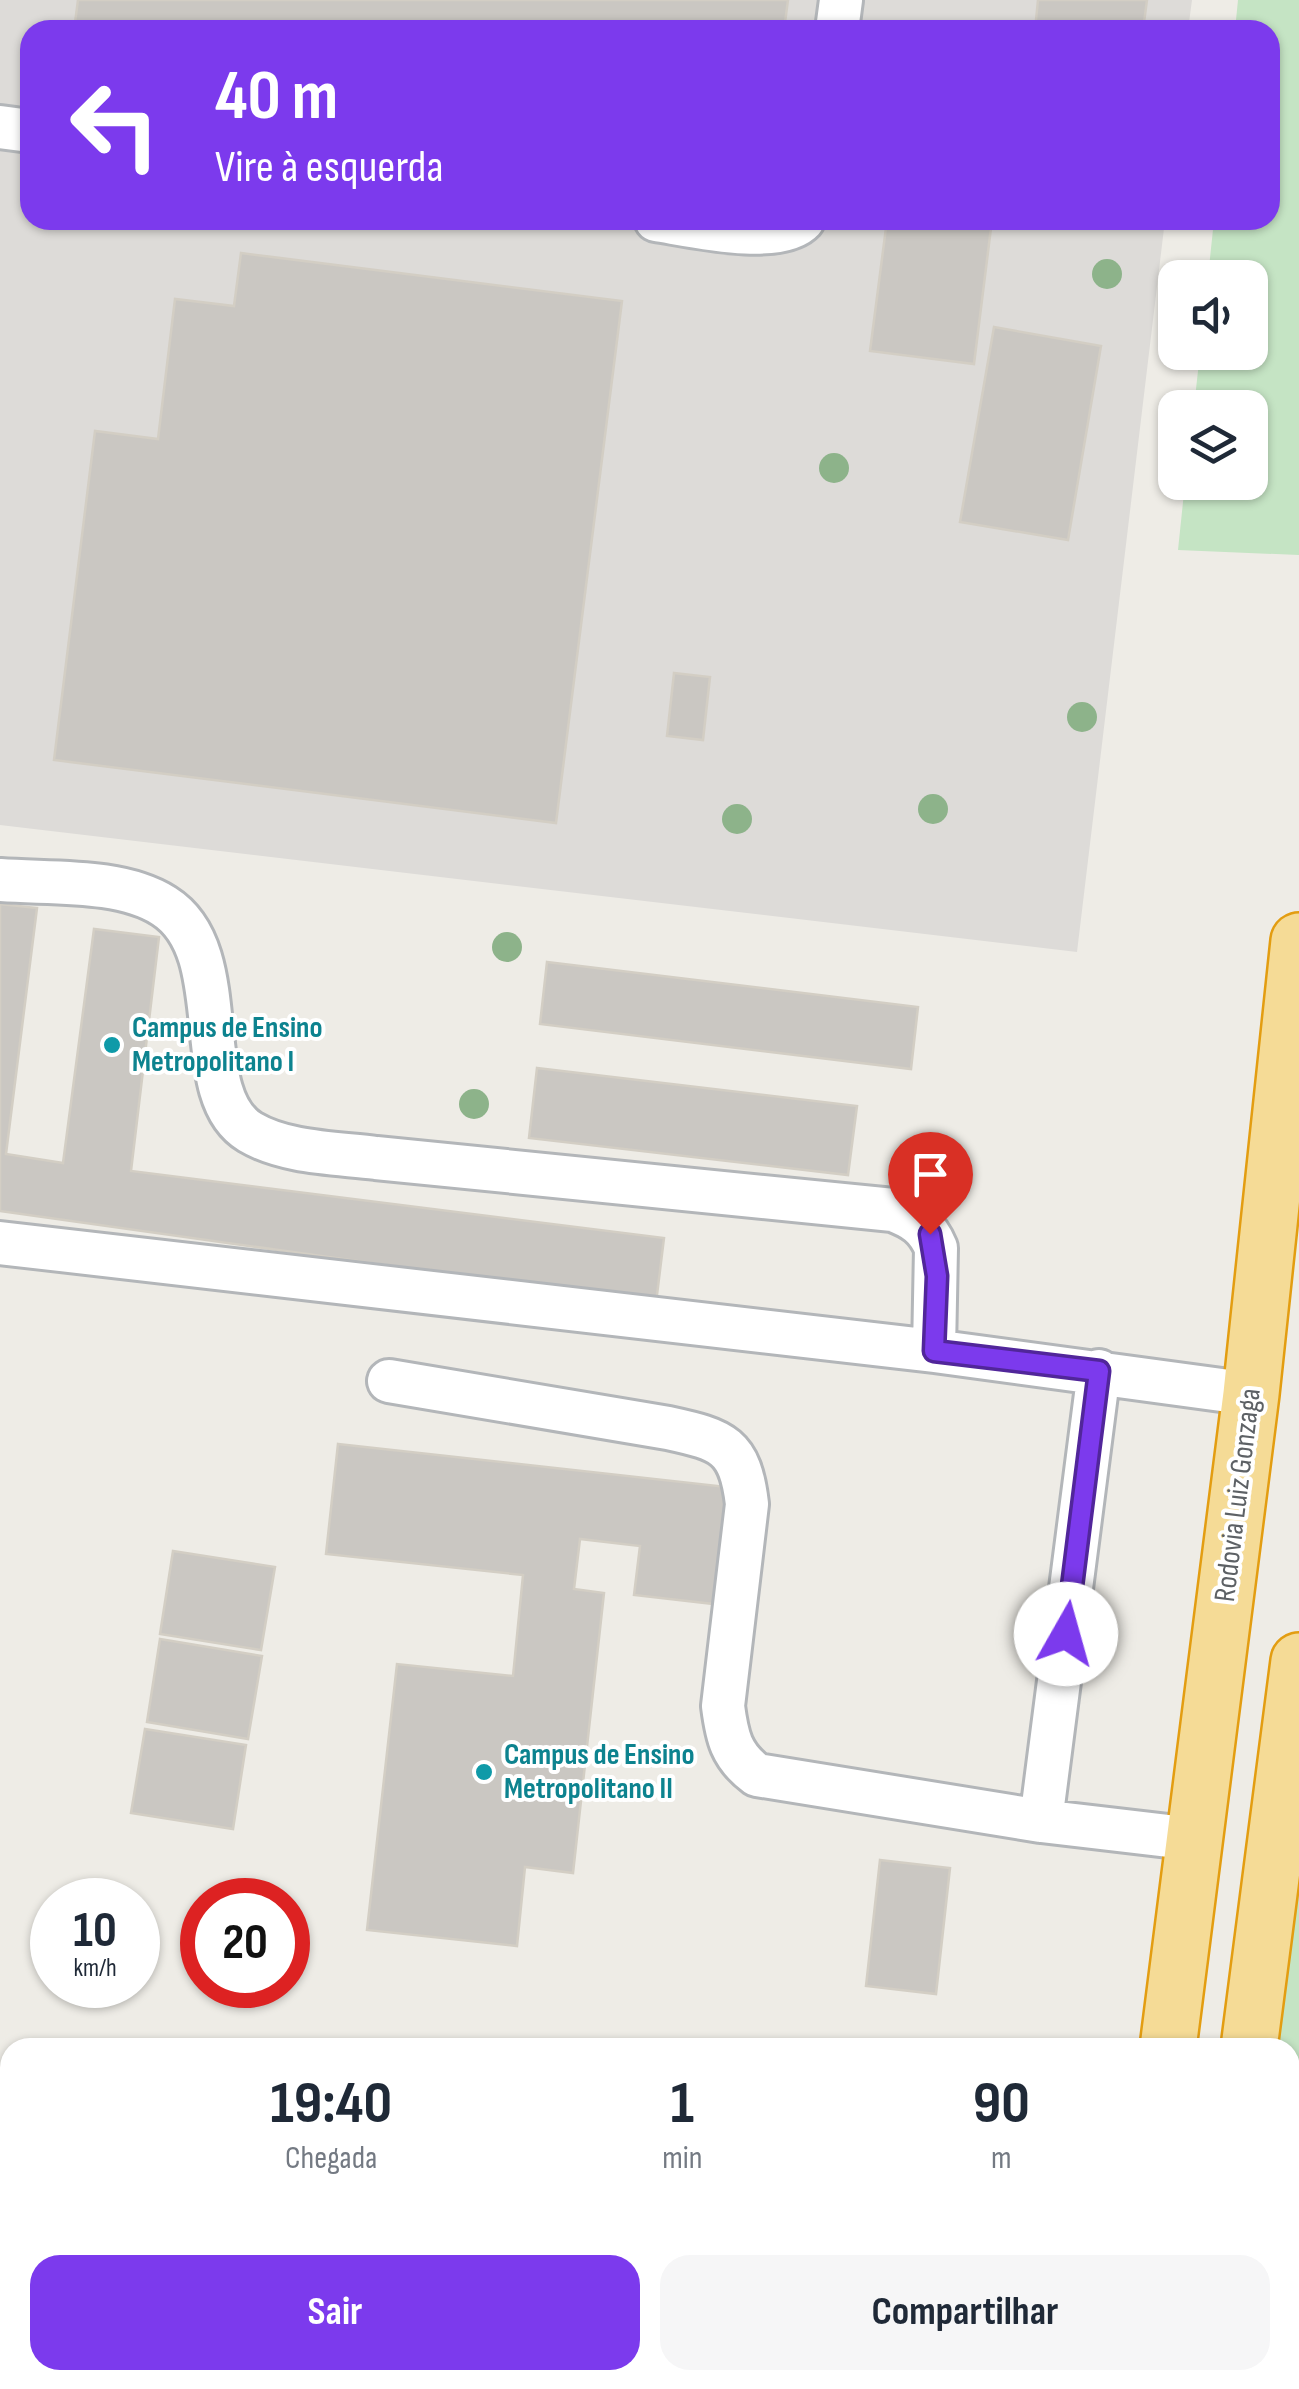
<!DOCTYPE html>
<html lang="pt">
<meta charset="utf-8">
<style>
:root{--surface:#fff;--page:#f6f6f7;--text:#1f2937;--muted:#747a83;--accent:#7c3aed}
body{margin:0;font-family:"Sofia Sans Condensed",sans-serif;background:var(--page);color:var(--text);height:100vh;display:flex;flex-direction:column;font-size:38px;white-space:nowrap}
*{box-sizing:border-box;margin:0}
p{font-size:32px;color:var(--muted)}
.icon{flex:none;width:55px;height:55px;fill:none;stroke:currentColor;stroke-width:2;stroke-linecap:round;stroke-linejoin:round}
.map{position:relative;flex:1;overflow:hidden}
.drawer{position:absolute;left:0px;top:2038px;width:1300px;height:352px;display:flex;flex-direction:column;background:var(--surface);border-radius:30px 30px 0 0;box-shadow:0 2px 8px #0004}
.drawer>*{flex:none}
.banner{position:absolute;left:20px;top:20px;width:1260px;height:210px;border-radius:30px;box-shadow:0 2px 8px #0004;background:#7c3aed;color:#fff;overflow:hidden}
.buttons{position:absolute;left:1158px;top:260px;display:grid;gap:20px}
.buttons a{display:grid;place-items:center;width:110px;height:110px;border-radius:20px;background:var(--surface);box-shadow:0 2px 8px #0004;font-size:50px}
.speed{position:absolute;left:30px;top:1878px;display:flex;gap:20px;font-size:50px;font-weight:700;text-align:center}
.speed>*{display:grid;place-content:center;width:130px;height:130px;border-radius:50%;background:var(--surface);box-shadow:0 2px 8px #0004;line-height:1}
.speed small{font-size:25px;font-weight:400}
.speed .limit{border:15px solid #d22;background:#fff;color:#111}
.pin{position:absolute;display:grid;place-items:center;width:85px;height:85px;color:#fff;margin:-102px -42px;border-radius:50% 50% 50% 0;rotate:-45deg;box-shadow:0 0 10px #0007}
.pin .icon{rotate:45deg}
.me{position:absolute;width:110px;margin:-55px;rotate:7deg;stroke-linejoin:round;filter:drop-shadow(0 0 8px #0008)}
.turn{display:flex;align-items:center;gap:35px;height:210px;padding:0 30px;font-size:45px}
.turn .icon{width:130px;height:130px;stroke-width:2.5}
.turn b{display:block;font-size:70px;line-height:85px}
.eta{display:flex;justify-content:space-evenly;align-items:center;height:170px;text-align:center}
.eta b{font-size:60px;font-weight:700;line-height:70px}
.button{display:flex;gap:20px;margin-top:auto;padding:20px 30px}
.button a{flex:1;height:115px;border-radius:30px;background:var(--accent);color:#fff;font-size:40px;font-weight:700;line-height:115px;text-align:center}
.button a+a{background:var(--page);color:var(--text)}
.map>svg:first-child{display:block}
.industrial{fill:#dddbd8}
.green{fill:#c5e4c4}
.building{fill:#cac7c2;stroke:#d3cec4;stroke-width:2.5}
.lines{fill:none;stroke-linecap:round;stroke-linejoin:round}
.minor-casing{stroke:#b3b6b9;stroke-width:48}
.highway-casing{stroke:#e39d11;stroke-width:60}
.minor{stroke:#fff;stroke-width:42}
.highway{stroke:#f5db96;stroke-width:55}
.tree{fill:#8db38a}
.route-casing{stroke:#51269a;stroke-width:25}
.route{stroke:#7c3aed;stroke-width:18}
.culture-dot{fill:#0f9aa8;stroke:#fff;stroke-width:4}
.labels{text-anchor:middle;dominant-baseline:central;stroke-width:8;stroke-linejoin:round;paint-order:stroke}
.culture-label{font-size:30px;font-weight:bold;fill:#0d838f;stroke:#fff;text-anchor:start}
.street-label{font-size:30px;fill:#5d6165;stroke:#fff}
</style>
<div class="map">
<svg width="1299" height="2389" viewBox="0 0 1299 2389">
<rect width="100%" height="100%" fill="#eeece6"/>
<path class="industrial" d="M0 0H1192L1188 30H30V220H1165L1077 952 0 825Z"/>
<path class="green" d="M1238 0H1299V555L1178 550 1185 483 1250 482V408L1194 407 1200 353 1250 352V278L1208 277 1214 220H1270V30H1235Z
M1299 1823V2334L1291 2389H1229L1230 2380H1290V2048L1271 2047Z"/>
<path class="building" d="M78 0H788L784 30H74Z
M1038 0H1147L1143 30H1035Z
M887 220H992L974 364 870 351Z
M241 253 622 301 556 823 54 760 95 431 158 439 175 299 234 306Z
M994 327 1101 346 1068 540 960 522Z
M674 673 710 677 703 740 667 736Z
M0 904 37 908 6 1154 63 1163 94 929 159 937 131 1171 664 1238 656 1303 0 1211Z
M547 962 918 1007 911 1069 540 1024Z
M537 1068 857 1106 848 1175 529 1138Z
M338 1444 727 1487 714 1604 634 1595 640 1546 580 1539 574 1589 604 1593 573 1873 525 1867 517 1946 367 1930 397 1664 513 1676 523 1575 326 1554Z
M173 1551 275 1567 261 1650 160 1634Z
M160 1639 262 1656 248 1739 147 1722Z
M145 1729 246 1745 233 1829 131 1813Z
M880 1860 950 1868 936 1994 866 1986Z"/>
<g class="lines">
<g class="minor-casing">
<path id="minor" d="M837 30 841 0
M0 127 30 131
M656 220C689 225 779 246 803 220
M0 880C50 884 120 878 164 906 237 952 187 1094 250 1132 285 1153 336 1153 376 1158L893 1210C914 1218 927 1226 936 1248L934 1351
M0 1243 934 1351 1251 1394
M389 1381 668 1428C723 1440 740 1445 747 1504L723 1706C727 1737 731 1756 757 1775L1041 1821 1194 1839
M1041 1821 1099 1371"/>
</g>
<g class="highway-casing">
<path id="highway" d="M1168 2048 1251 1394 1299 941
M1249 2048 1299 1661
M1125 2389 1126 2380
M1204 2389 1205 2380"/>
</g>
<use href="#minor" class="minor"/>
<use href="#highway" class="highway"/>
</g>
<g class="tree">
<circle cx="1107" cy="274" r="15"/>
<circle cx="834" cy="468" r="15"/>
<circle cx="1082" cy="717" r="15"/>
<circle cx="933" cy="809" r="15"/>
<circle cx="737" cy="819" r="15"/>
<circle cx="507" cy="947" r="15"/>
<circle cx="474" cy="1104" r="15"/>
</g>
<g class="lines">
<g class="route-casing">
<path id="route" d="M930 1234 937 1276 934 1351 1099 1371 1066 1634"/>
</g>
<use href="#route" class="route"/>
</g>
<g class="culture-dot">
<circle cx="112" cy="1045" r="10"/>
<circle cx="484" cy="1772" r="10"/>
</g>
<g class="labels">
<g class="culture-label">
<text x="132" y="1028">Campus de Ensino<tspan x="132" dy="34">Metropolitano I</tspan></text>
<text x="504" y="1755">Campus de Ensino<tspan x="504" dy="34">Metropolitano II</tspan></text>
</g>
<g class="street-label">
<text transform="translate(1238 1495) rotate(-83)">Rodovia Luiz Gonzaga</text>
</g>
</g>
</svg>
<div class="buttons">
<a><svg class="icon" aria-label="sound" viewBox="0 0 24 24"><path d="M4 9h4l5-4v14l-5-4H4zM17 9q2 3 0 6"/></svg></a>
<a><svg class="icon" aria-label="layers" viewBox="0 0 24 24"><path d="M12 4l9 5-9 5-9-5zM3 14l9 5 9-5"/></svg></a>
</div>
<div class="speed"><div>10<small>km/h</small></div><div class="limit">20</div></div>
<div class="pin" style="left:930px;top:1234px;background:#d93025"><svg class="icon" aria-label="arrive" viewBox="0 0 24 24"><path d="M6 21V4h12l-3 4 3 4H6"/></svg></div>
<svg class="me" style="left:1066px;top:1634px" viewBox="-20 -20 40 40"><circle r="19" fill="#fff"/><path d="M0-13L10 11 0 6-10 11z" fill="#7c3aed"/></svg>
<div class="banner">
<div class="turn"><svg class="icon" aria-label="left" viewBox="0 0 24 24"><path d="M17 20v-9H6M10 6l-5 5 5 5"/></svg><div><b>40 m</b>Vire à esquerda</div></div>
</div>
<section class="drawer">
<div class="eta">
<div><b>19:40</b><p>Chegada</p></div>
<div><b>1</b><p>min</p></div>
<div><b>90</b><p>m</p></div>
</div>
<div class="button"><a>Sair</a><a>Compartilhar</a></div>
</section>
</div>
